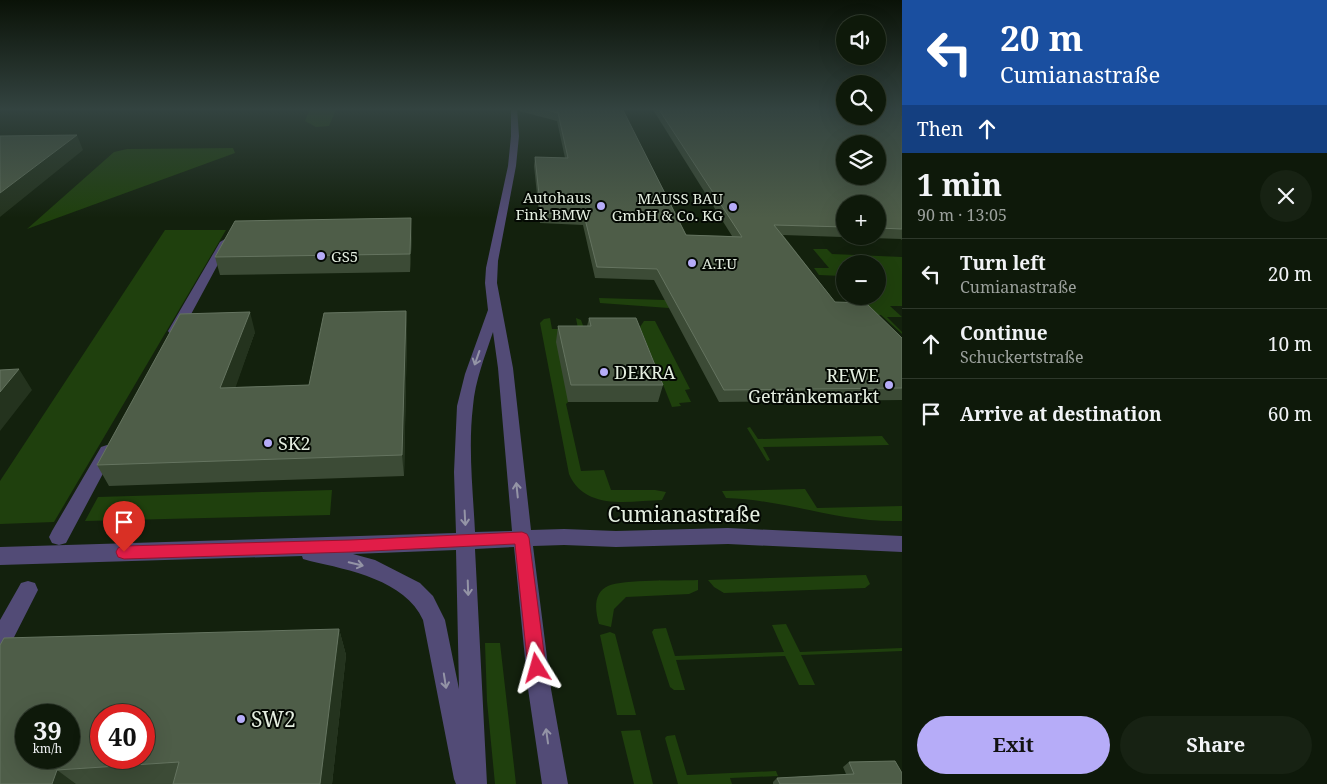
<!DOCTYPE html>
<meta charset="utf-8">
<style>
:root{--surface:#0e190a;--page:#172213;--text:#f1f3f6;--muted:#9ba09c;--line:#2e382b;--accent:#b6acf8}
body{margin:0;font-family:"Noto Serif",serif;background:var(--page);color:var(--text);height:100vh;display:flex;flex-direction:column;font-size:19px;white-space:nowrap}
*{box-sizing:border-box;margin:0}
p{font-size:16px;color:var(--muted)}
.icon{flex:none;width:28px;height:28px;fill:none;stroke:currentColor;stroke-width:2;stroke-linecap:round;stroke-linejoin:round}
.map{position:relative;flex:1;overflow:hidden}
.sheet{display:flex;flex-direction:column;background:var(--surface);width:425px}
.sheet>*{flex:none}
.banner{background:#1a4fa0;color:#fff;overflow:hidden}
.fabs{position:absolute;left:836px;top:15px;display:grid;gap:10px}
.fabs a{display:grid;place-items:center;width:50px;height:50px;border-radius:50%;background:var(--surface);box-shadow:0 5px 20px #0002,0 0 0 1px var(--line);font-size:25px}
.speed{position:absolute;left:15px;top:704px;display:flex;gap:10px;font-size:25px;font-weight:700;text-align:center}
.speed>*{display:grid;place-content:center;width:65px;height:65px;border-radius:50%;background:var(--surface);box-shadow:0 5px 20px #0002,0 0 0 1px var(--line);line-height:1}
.speed small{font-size:12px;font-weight:400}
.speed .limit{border:8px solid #d22;background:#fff;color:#111}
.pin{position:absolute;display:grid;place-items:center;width:42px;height:42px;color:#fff;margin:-51px -21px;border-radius:50% 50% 50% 0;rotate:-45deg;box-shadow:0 0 5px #0007}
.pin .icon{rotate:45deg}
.me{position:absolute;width:55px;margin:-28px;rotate:352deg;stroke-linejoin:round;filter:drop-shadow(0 0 4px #0008)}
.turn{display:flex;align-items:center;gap:18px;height:105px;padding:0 15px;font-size:22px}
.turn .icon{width:65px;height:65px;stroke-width:2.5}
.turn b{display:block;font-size:35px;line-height:42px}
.then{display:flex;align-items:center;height:48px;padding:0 15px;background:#0003;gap:10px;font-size:19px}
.round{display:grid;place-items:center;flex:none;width:52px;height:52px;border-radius:26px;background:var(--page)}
.headline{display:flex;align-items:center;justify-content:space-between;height:85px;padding:0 15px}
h1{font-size:30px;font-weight:700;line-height:38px}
.action{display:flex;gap:10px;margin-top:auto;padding:10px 15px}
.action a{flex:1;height:58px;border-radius:30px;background:var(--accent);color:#111;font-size:20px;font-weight:700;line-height:58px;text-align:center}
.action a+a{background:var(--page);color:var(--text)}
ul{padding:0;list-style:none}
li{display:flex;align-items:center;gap:15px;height:70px;padding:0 15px;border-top:1px solid var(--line)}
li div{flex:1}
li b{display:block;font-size:19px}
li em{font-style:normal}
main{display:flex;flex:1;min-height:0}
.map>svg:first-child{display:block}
.green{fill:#1f400d}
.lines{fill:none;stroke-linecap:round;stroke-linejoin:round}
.minor{fill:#524b76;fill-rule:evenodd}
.wall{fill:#3c4b36;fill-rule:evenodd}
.shaded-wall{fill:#24331e}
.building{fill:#4e5d48;stroke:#657460;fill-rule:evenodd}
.oneway{stroke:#9494a6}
.route{fill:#e11d48;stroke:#92132f}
.poi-dot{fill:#b6acf8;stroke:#040903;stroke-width:2}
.labels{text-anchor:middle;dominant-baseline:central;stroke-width:4;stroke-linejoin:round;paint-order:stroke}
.far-poi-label{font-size:15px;fill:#e4eee0;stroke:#040903;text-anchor:end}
.poi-label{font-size:18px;fill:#e4eee0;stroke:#040903;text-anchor:start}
.near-street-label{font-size:21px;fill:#e4eee0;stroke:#040903}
.near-poi-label{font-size:21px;fill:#e4eee0;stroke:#040903;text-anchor:start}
</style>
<main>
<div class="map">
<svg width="902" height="784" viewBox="0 0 902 784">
<rect width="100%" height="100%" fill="#13210d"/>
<path class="green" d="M310 108H337L329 126 316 127 305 121Z
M233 148 235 153 27 229 114 152 127 149Z
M165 230H226L54 522 0 524V481Z
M813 249H827L832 254 902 257V306H890L902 317H887L902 332V334L881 315 725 308H669L600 303 599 298 867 306 860 296H878V264H845V279L842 276 819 275 814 268H829Z
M550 318 552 329H578L576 318 581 320 586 334 568 402 566 404 581 471 604 470 611 490H655L666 492 662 500C629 501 585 511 569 474L540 323 544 319Z
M644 321H655L690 389 685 390 691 402 679 403 681 406 672 407 640 327Z
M750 427 758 439 882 436 889 445 763 447 770 460 767 461 747 428Z
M805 489 817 508 902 506V521C839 523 788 500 726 498L722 491Z
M332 490 330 515 85 521 98 497Z
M866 575 870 584 865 588 724 593 714 587 708 580Z
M698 580V590L689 594 626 597 614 609 611 627 599 624C595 610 593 593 608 586 623 579 679 581 698 580Z
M786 624 800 652 902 648V651L801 655 815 685H799L785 656 676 660 685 690H674L670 687 652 632 654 629 666 628 675 656 784 652 772 625Z
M610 632 615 634 636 715H617L600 635Z
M485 643H500L516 784H495L487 701Z
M640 730 653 784H634L621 731Z
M675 735 687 775 776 771 778 776 730 778 732 784H678L665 738 667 736Z"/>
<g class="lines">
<path class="minor" d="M511 108H517L519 136 516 166 498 261 497 283 513 368 531 530 564 529 616 531 728 528 902 536V552L728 544 616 547 564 545 533 546 551 689 568 784H542L528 689 514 547 475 549 487 784H456L454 779 423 620C405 580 349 570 310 561L303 559 302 556 0 565V547L456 533 454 472 457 406 465 374 488 310 485 283 486 268 508 166 511 136ZM493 332 498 368 512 531 475 532C473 491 468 448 473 406 475 381 485 356 493 332ZM456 550 459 689 445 620 433 596 420 583 375 560 353 554Z
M225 239 230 242 182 331 175 335 170 334 168 331 220 242Z
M107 445 113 447 115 451 66 543 59 545 52 543 49 537 52 531 101 447Z
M28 581 35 583 38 590 8 649 0 652V620L21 583Z"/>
</g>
<path class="wall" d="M429 108H460V109H429Z
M518 108H622L686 235 732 236 652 108H902V240L901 239 783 235 835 302 902 338V400L719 402 654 280 595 278 583 225 540 223 534 166 535 157 565 158 557 121 519 111ZM845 204H878V236H845Z
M412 236 410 272 220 275 215 257Z
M406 311 407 331 404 476 109 486 97 465 255 332 235 387 309 385Z
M589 318 663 385 658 402H568L556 342 558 326H587Z
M339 629 346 655 332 784H0Z
M849 762 902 784H773V782L777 778 846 774 843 767Z"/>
<path class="shaded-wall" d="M77 135 83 150 0 217V193Z
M411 218 412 236 410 272V254Z
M406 311 407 331 404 476 402 455Z
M250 312 255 332 228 409 220 388Z
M19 369 32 390 0 431V392Z
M339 629 346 655 332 784H320Z
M57 770 76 784H52Z"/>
<path class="building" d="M538 108H622L686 235 742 237 658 108H845V116H878V108H902V229L878 228V204H845V227L774 225 835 302 866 303 902 338V388L724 390 657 269 597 267 584 215 541 213 535 157 568 158 558 113ZM845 144H878V176H845Z
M77 135 0 193V136Z
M411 218 410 254 215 257 235 221Z
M406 311 402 455 97 465 180 314 250 312 220 388 309 385 324 313Z
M589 318H636L663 385H571L558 326H591Z
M19 369 0 392V370Z
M339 629 320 784H173L179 762 57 770 52 784H0V645L4 638ZM26 715H69V758H26ZM101 715H144V758H101Z
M895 761 902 773V784H780L777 778 854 774 849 762Z"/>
<defs><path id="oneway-shaft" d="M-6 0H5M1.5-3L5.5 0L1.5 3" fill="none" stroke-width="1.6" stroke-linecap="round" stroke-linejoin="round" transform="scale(1.25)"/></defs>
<g class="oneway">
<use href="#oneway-shaft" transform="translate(477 358) rotate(109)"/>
<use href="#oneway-shaft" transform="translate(517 490) rotate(-96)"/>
<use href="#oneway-shaft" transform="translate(465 518) rotate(87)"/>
<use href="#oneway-shaft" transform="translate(356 564) rotate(14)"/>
<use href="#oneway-shaft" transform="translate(468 588) rotate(88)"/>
<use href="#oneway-shaft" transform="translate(445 681) rotate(81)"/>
<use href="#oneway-shaft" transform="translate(547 736) rotate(-98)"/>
</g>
<linearGradient id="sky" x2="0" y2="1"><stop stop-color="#0a1207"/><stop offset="0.5" stop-color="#334340"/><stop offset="1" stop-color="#334340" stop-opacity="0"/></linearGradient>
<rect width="902" height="218" fill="url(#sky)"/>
<path class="route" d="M522 532 527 534 529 538 546 668 543 674 537 677 531 674 528 668 515 544 351 552 124 559 118 557 116 552 118 548 124 546 351 540Z"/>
<g class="poi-dot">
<circle cx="601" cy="206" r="5"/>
<circle cx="733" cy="207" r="5"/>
<circle cx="321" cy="256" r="5"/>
<circle cx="692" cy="263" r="5"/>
<circle cx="604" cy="372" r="5"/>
<circle cx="889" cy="385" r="5"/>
<circle cx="268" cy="443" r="5"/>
<circle cx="241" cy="719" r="5"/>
</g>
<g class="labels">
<g class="far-poi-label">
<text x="591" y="197">Autohaus<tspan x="591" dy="17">Fink BMW</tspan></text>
<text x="723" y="198">MAUSS BAU<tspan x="723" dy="17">GmbH &amp; Co. KG</tspan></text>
<text x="331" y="256" text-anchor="start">GS5</text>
<text x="702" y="263" text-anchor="start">A.T.U</text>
</g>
<g class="poi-label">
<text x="614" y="372">DEKRA</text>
<text x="879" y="375" text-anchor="end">REWE<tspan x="879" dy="21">Getränkemarkt</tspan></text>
<text x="278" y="443">SK2</text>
</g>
<g class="near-street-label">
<text x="684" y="514">Cumianastraße</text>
</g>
<g class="near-poi-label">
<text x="251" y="719">SW2</text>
</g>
</g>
</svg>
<div class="fabs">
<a><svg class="icon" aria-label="sound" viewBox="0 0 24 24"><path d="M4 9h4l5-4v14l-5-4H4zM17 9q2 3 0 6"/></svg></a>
<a><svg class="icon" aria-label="search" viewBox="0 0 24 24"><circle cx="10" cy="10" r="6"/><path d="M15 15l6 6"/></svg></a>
<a><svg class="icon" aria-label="layers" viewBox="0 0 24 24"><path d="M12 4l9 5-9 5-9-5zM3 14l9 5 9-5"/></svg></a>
<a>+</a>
<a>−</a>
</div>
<div class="speed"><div>39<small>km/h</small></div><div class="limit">40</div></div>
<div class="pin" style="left:124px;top:552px;background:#d93025"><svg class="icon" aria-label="arrive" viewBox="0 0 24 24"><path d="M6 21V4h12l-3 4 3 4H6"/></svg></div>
<svg class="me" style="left:537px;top:668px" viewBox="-20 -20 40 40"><path d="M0-17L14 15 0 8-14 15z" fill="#e11d48" stroke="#fff" stroke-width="4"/></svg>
</div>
<section class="sheet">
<div class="banner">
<div class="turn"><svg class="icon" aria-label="left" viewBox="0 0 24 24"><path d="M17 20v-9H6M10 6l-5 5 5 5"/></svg><div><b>20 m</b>Cumianastraße</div></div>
<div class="then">Then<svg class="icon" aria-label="ahead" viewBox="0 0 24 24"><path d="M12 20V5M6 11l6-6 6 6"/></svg></div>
</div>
<div class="headline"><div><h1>1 min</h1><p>90 m · 13:05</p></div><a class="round"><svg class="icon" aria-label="close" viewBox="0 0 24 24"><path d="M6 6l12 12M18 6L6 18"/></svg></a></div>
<ul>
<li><svg class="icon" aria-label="left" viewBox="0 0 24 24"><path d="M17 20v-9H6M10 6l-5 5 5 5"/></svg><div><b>Turn left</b><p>Cumianastraße</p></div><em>20 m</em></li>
<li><svg class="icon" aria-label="ahead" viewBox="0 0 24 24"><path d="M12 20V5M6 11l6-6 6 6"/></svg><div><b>Continue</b><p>Schuckertstraße</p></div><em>10 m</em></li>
<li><svg class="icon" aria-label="arrive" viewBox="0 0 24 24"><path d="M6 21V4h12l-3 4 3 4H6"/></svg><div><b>Arrive at destination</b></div><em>60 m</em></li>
</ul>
<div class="action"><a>Exit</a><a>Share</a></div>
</section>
</main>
